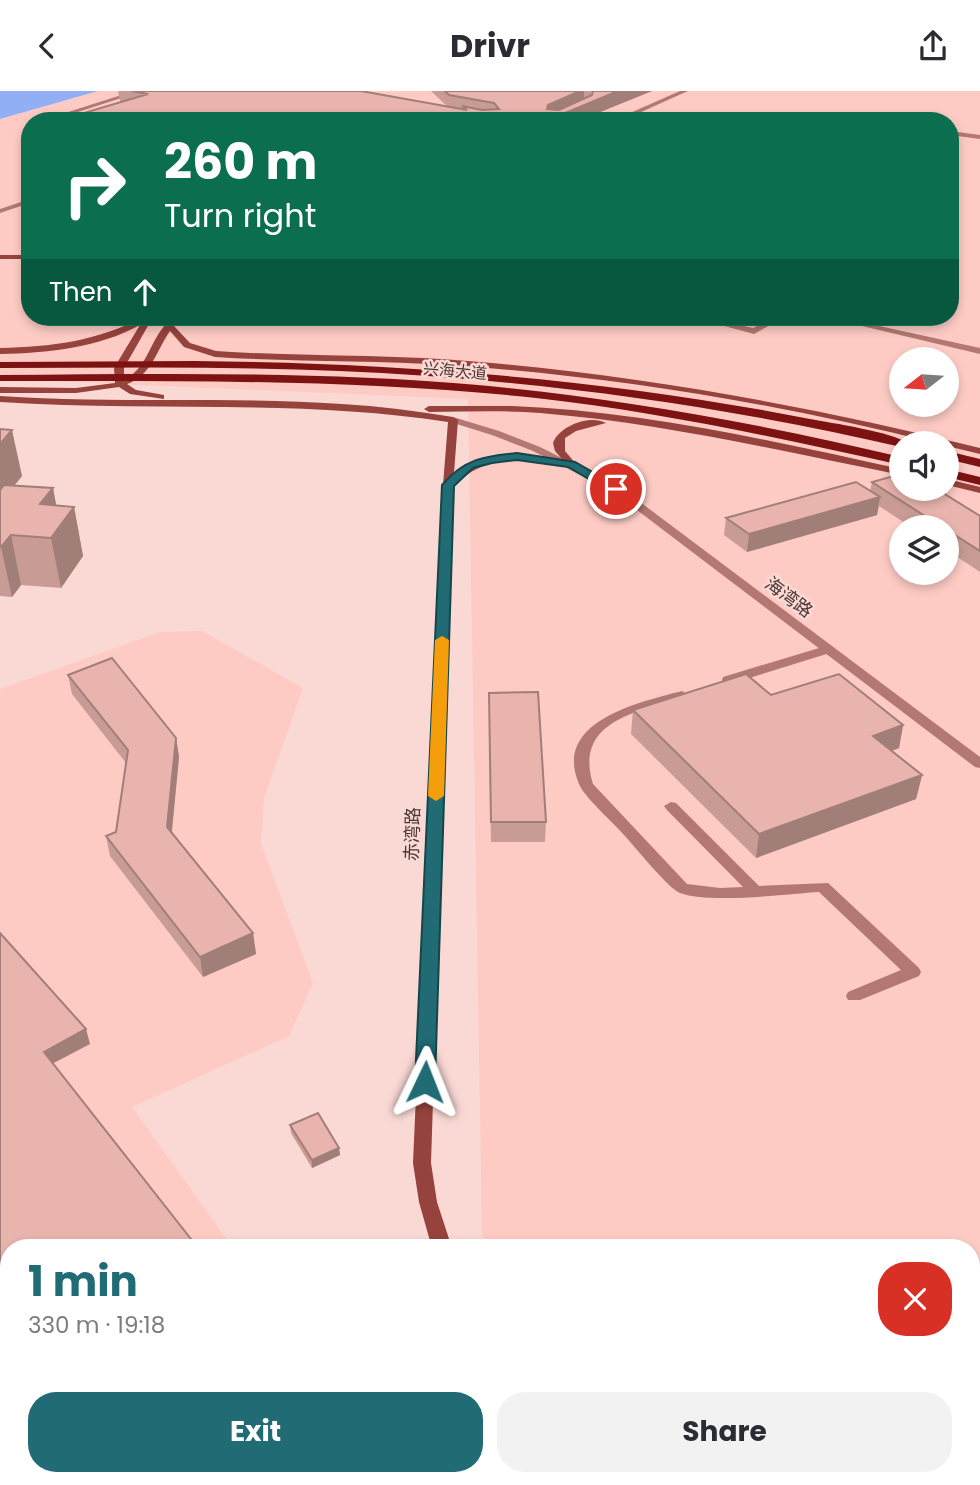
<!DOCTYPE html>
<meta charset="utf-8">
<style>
:root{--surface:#fff;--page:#f2f2f3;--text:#2b2b33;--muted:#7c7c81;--accent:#206b74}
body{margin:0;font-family:Poppins,"Noto Sans SC",sans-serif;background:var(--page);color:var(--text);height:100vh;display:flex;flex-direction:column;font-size:26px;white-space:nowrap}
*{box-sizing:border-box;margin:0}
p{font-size:23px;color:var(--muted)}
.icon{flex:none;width:38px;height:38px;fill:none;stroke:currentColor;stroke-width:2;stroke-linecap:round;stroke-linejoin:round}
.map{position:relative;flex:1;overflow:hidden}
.sheet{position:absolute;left:0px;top:1148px;width:980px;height:247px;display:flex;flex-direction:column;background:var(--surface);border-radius:28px 28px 0 0;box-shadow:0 4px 10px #0003}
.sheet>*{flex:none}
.hud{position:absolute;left:21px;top:21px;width:938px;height:214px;border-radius:28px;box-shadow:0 4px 10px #0003;background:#0b6e4f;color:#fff;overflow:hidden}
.needle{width:46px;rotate:253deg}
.buttons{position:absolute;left:889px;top:256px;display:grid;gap:14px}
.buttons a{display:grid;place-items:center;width:70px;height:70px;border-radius:50%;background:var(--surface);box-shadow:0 4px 10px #0003;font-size:35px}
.pin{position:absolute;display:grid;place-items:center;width:60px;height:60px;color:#fff;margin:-30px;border:4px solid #fff;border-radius:50%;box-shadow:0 2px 7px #0007}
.me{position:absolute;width:77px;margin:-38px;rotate:2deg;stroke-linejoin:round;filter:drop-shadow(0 0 5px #0008)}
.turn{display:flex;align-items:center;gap:24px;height:147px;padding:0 28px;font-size:32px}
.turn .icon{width:91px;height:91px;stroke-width:2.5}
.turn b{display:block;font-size:49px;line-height:60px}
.then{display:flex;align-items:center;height:66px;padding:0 28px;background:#0003;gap:14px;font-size:26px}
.round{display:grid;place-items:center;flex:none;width:74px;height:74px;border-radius:28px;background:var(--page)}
.summary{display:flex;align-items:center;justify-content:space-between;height:119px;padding:0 28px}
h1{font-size:42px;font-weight:700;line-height:52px;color:var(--accent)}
.action{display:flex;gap:14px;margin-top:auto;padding:14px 28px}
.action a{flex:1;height:80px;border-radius:28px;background:var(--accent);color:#fff;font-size:28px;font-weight:700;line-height:80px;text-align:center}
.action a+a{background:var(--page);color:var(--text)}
header{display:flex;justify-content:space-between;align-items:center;height:91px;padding:0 28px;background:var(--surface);font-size:32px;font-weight:700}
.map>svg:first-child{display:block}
.built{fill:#fdcbc4;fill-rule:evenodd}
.water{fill:#92aff5}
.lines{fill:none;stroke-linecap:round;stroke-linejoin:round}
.lane{fill:#b27871;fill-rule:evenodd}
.street{fill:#b27871;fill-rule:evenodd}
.secondary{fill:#95433c;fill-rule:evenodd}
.primary{fill:#7d1213;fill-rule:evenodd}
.wall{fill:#c89b95}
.shaded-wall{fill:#a27e79}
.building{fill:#e8b4ad;stroke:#a27e79;stroke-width:2}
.route{fill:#206b74;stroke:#15464b;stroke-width:2}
.slow{fill:#f59e0b}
.labels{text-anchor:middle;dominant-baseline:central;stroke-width:5;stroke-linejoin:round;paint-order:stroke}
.far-street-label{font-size:16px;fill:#4a3533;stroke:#fad9d5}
.street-label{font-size:18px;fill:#4a3533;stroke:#fad9d5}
</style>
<header><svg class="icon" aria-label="back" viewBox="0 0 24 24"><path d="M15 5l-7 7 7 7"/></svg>Drivr<svg class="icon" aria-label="share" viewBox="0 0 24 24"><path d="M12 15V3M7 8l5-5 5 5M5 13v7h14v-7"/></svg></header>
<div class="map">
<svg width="980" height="1394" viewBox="0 0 980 1394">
<rect width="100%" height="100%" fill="#fad9d5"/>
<path class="built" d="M98 0H980V1394H624L620 1386H971V1157H490L482 1144 468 308 0 288V28ZM30 30H950V226H30ZM901 268H947V313H901ZM901 352H947V397H901ZM901 436H947V481H901Z
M202 540 303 597 264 707 261 752 313 892 289 945 132 1016 233 1157H9V1386H443L450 1394H0V598L160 541Z"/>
<path class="water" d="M0 0H98L0 28Z"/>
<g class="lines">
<path class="lane" d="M134 0H143L50 30H40Z
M680 0H688L621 30H612Z
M950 40 980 44V48L950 44Z
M30 108V112L0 122V118Z
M691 226H705L753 237 775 226H785L754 243Z
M824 226H838L980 257V263Z
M829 554 835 558 833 561 733 592H723L722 589 723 586Z
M682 600 688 604 687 607C641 619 573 629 593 693L687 793 720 797 743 796 666 718 664 715 671 711 676 712 759 795 828 792 919 877 921 881 919 885 860 909H848L846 905 848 901 901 879 819 801C786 803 710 813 680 802 669 798 635 756 625 745 614 732 584 706 579 693 552 630 640 611 682 600Z"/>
<path class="street" d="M453 326 499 340 540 356 620 396 980 666V677L975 676 612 400 533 360 492 344 450 331V327Z"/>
<path class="secondary" d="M0 164H30V168H0Z
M143 226H153L124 277V288C154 277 151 226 185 226L174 235 190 252 216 260C304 266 392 263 480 271 649 286 816 316 980 357V363L947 355V352H935C776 312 611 285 448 274 371 269 293 271 215 266L184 256 170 240C156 260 152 284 127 293L136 299 164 304V308L130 303 119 296 76 302H0V296L76 297 115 292 114 277 140 234C98 257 47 262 0 263V257C51 256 98 250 143 226Z
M0 305C114 313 228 305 342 313 379 315 416 320 453 326L458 329 454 382C484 358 526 362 562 368L555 360 553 352C559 335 590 323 606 332L576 340 565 347V360L576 373 575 375C564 376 552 372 541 371 508 366 478 370 453 395L431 1072 437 1111 452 1157H432L419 1111 413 1072 443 394 448 331C299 308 150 321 0 311Z
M512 315C643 320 773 350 901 378V384C781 360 663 332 540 322 503 319 466 321 429 321L424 318 429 315Z
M947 388 980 396V402L947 394Z
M534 1386H557L560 1394H537Z"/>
<path class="primary" d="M194 270C401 272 607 288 810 328 831 332 893 341 907 352H901V356C716 313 529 288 339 280 226 275 113 277 0 277V271Z
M0 284C159 283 319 280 478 294 621 307 762 333 901 366V374C780 347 660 321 536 307 358 288 179 290 0 290Z
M947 360 980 368V376L947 368Z
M947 378 980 386V394L947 386Z"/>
</g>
<path class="wall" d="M118 0H361L448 16 431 0H652L578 30H89L87 21 122 11 120 10Z
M0 338 22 385 14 395 53 397 56 414 74 416 83 465 61 497 21 494 12 506 0 505Z
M872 391 980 425V481L947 459V436H911L879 415 877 424 747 461 724 444 726 427 870 400Z
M68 584 176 647 179 666 172 742 253 842 256 863 203 886 110 765 106 745 116 741 126 672 72 603Z
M489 602 546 731 545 751H491Z
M771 604 903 634 899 657 892 660 922 684 916 708 756 767 631 643 633 619Z
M290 1034 339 1057 340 1064 312 1077 291 1042Z"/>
<path class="shaded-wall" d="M580 0H584V12L618 0H652L578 30H546L548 14Z
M12 339 22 385 0 412V353Z
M53 397 60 435 74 416 83 465 61 497 51 447 40 413Z
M880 406 877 424 747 461 749 443Z
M11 444 21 494 12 506 1 456Z
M903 634 899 657 869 668 873 645Z
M176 647 179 666 170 756 167 736Z
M922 684 916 708 756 767 759 743Z
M253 842 256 863 203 886 200 866Z
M86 938 90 953 48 975 44 961Z
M339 1057 340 1064 312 1077V1069Z"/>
<path class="building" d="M132 0H361L467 19 462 15 482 19 499 18 494 12 449 4 445 0H580L548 14 547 18 559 19 592 4 593 0H592H618L546 30H127L87 21 148 3Z
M0 338 12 339 0 353Z
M901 383V397H935L980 425V460L947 439V436H942L872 391Z
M856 391 880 406 749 443 726 427Z
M4 394 53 397 40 413 74 416 51 447 11 444 1 456H0V399Z
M112 567 176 647 167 736 253 842 200 866 106 745 116 741 128 659 68 584Z
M746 583 771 604 839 583 903 634 873 645 922 684 759 743 633 619Z
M538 601 546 731H491L489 602Z
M0 842 86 938 44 961 198 1157H9V1386H378L384 1394H0Z
M318 1022 339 1057 312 1069 290 1034Z"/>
<path class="route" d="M517 362 575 371 622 398 611 401 568 376 517 369 492 372 473 377 454 395 435 991 432 996 425 999 418 996 415 991 442 394C464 368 484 365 517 362Z"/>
<path class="slow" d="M442 545 449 549 444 705 436 710 428 705 435 549Z"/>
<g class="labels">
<g class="far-street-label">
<text transform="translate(455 280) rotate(5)">兴海大道</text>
</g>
<g class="street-label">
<text transform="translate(789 506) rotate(37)">海湾路</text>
<text transform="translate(412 743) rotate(-88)">赤湾路</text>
</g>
</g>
</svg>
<div class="buttons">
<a><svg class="needle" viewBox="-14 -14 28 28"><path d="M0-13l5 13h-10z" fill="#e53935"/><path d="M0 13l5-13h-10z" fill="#7c7c81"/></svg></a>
<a><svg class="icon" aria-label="sound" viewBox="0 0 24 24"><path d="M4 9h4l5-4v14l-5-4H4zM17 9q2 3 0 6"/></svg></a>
<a><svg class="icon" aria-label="layers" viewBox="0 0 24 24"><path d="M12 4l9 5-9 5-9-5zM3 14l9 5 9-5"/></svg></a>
</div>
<div class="pin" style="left:616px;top:398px;background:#d93025"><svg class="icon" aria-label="arrive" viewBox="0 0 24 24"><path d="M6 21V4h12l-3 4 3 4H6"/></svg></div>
<svg class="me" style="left:425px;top:991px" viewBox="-20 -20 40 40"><path d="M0-17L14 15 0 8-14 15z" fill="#206b74" stroke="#fff" stroke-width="4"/></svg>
<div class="hud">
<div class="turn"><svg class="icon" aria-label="right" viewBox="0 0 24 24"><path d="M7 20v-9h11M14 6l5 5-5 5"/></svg><div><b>260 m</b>Turn right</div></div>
<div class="then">Then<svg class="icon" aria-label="ahead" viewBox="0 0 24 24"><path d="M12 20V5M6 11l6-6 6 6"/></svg></div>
</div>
<section class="sheet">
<div class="summary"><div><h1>1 min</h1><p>330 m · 19:18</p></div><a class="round" style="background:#d93025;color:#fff"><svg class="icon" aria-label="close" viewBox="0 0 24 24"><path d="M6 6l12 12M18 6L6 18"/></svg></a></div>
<div class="action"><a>Exit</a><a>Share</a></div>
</section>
</div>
